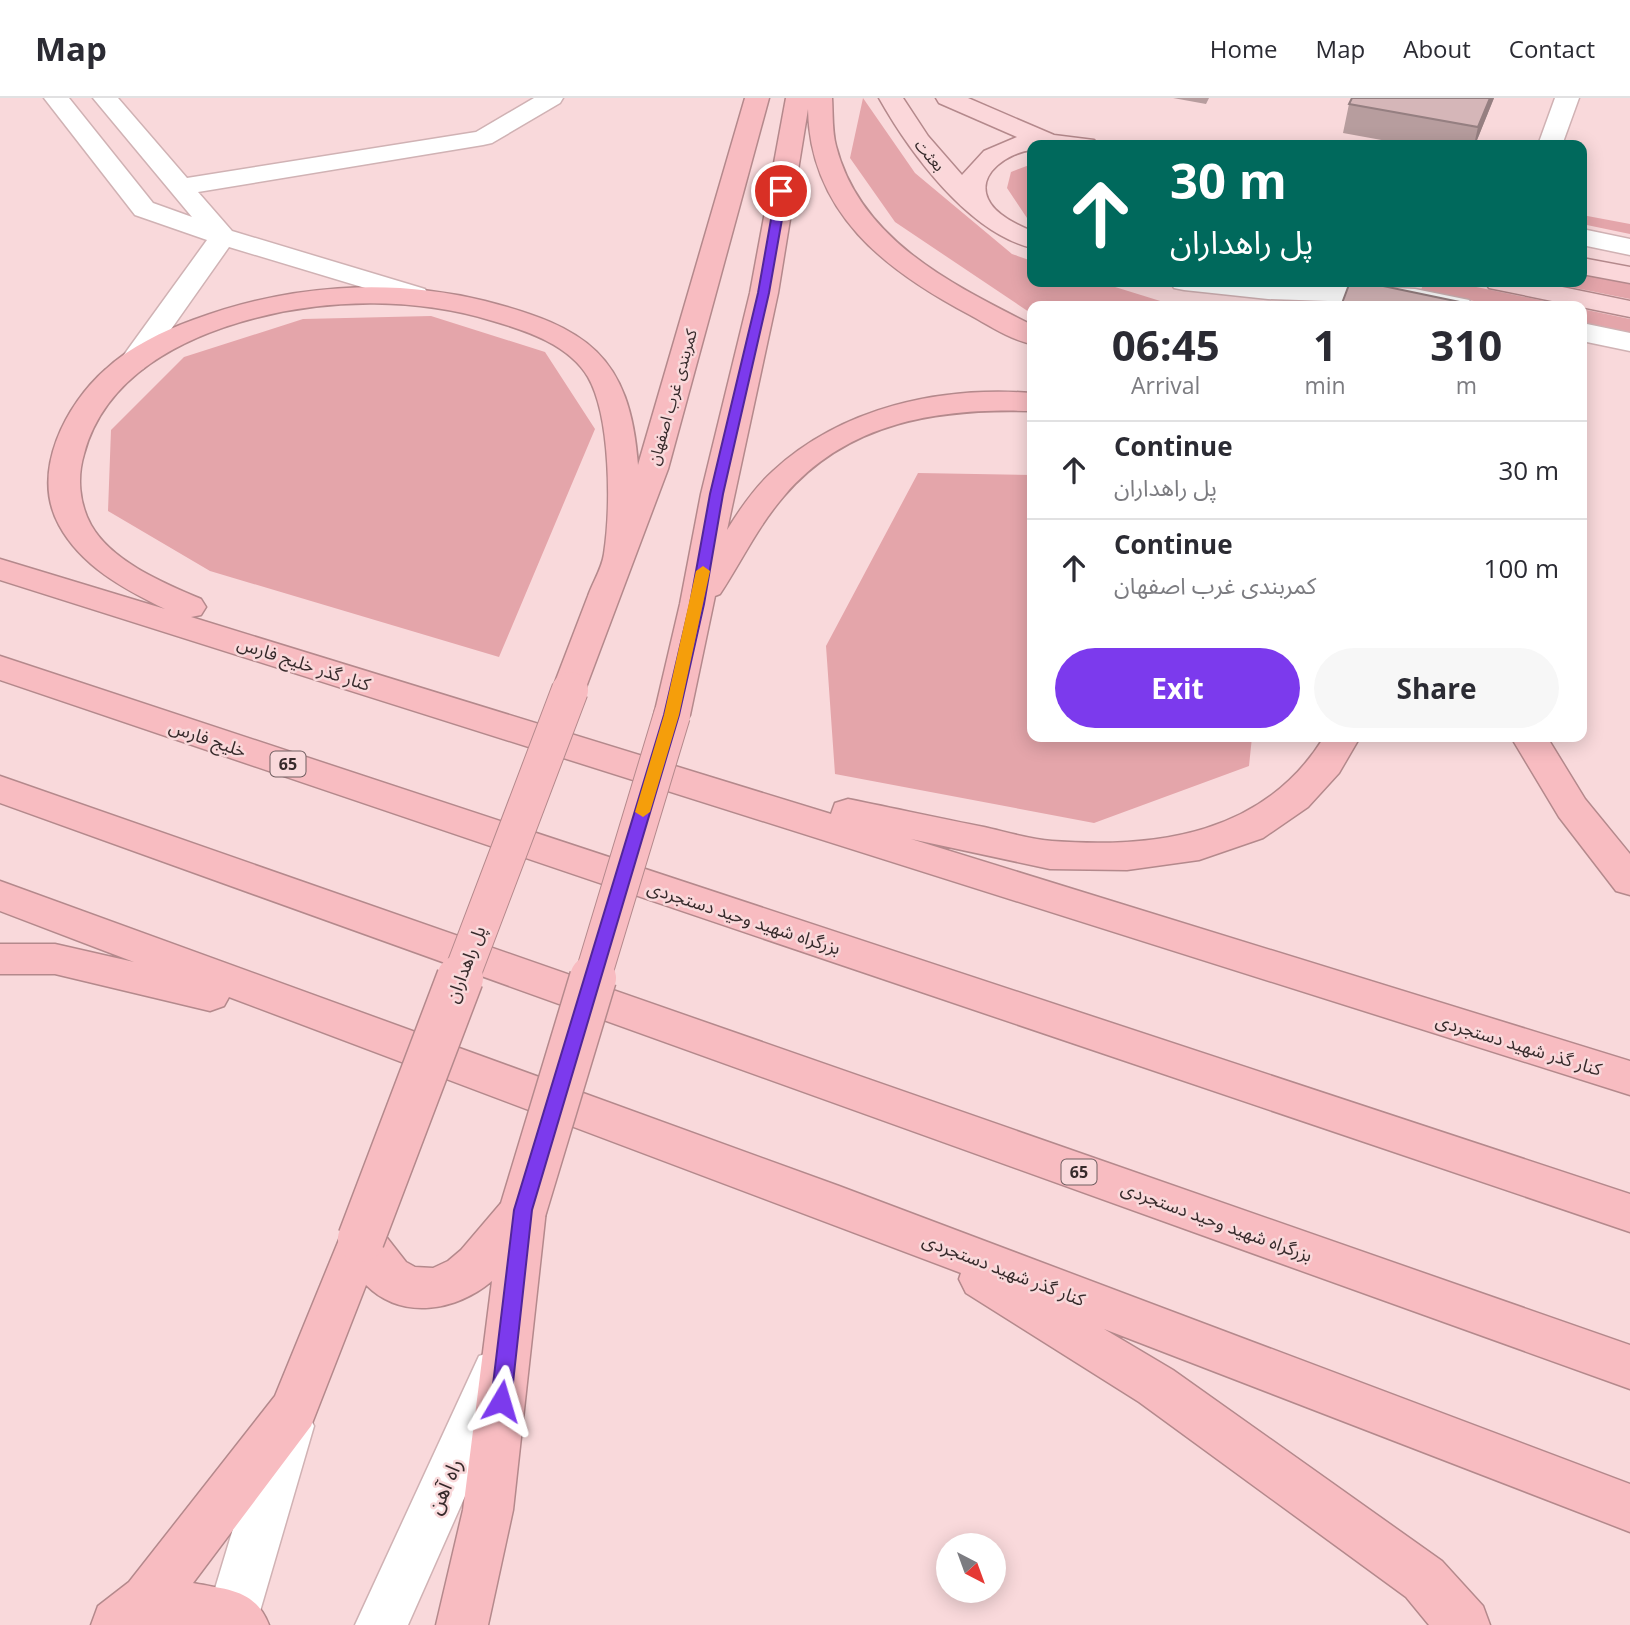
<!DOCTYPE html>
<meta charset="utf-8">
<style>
:root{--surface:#fff;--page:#f7f7f7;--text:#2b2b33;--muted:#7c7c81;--line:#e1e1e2;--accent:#7c3aed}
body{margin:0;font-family:"Open Sans","Noto Sans Arabic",sans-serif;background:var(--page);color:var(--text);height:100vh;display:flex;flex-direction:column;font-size:26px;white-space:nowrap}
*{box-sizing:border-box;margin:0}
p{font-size:23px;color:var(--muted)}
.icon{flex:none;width:38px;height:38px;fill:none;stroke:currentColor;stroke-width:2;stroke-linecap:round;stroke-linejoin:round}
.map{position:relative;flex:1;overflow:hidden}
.drawer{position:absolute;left:1027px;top:203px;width:560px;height:441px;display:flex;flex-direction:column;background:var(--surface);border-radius:14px;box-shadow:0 4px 18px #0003}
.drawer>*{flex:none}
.banner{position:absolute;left:1027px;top:42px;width:560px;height:147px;border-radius:14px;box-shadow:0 4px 18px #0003;background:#00695c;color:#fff;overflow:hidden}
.needle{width:46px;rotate:139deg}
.tools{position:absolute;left:936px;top:1435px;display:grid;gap:14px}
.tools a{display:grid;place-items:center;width:70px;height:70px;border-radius:50%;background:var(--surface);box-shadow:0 4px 18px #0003;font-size:35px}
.pin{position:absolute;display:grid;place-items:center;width:60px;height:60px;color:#fff;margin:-30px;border:4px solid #fff;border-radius:50%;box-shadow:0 2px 7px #0007}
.me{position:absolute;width:77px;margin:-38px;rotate:7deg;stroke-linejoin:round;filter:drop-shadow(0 0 5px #0008)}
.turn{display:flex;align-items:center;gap:24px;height:147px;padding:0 28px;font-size:32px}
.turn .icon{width:91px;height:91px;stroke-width:2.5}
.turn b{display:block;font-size:49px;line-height:60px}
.eta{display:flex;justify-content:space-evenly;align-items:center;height:119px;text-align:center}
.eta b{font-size:42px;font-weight:700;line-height:49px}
.button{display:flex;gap:14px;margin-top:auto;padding:14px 28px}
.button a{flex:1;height:80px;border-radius:42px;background:var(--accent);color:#fff;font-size:28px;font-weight:700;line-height:80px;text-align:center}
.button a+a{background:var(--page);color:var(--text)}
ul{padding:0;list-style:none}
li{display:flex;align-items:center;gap:21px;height:98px;padding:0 28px;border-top:2px solid var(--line)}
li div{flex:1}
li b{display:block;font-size:26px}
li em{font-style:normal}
header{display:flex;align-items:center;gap:42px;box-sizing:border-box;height:98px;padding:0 35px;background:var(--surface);border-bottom:2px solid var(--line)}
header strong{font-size:33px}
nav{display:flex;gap:38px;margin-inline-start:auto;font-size:24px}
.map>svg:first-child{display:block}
.green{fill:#e4a5aa}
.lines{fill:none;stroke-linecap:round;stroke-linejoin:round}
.minor-casing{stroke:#d0b2b4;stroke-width:3}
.major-casing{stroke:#b4898c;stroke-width:3}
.highway-casing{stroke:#b4898c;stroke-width:3}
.minor{fill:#fff;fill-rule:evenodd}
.major{fill:#fbd7da;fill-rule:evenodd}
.highway{fill:#f8bcc1;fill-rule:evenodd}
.highway-bridge-far1-casing{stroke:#b4898c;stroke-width:38;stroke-linecap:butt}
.highway-bridge-casing{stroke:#b4898c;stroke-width:49;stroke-linecap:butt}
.highway-bridge-far1{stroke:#f8bcc1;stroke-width:36}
.highway-bridge{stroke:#f8bcc1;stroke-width:46}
.wall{fill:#b79d9e}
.shaded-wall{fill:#957f81}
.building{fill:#d5b6b8;stroke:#957f81;stroke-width:2}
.route{fill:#7c3aed;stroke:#51269a;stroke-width:2}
.slow{fill:#f59e0b}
.labels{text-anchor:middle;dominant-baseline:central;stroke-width:5;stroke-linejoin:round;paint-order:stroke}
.far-street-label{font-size:16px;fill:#362a2b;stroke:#f9d9db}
.shield{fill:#f9d9db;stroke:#705e60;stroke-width:2}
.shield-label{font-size:16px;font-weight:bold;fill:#362a2b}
.street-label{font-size:18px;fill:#362a2b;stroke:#f9d9db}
.near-street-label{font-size:21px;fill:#362a2b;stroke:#f9d9db}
</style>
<header>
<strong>Map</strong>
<nav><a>Home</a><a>Map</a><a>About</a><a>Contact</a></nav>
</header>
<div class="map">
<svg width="1630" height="1527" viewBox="0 0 1630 1527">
<rect width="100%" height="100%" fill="#f9d9db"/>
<path class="green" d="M863 0 915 75 1012 156 1032 163V184H1099L1170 206 1191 208H1032V216L895 124 850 60Z
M1032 66V123L1027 120 1007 90 1011 74Z
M1582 117 1630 126V136L1582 126Z
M1582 173 1630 183V201L1546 184H1582Z
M1424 184H1452L1569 208H1498L1421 192Z
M1582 211 1630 221V236L1582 226Z
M431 218 545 254 595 331 499 559 210 473 108 413 111 332 184 259 303 221Z
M918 375 1032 377V639H1252L1249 668 1094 725 835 676 826 548Z"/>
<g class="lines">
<g class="minor-casing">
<path id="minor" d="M44 0H69L153 105 192 119 93 0H118L187 80 476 34 534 0H563L560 5 492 45 483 47 198 94 232 133 425 191 429 197 425 203 415 205 229 149 143 271 133 274 123 271 118 265 207 142 135 117Z
M1555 0H1579L1562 47H1538Z
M1582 131 1630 141V157L1582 147Z
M1170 184H1259L1415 191 1469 202 1473 208 1268 201 1184 192 1174 190Z
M1582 225 1630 235V253L1582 243Z
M496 1252 513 1258 520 1274 408 1527H355L479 1258Z
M289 1305 306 1312 314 1328 256 1527H204L264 1328 272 1312Z"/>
</g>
<g class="major-casing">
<path id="major" d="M879 0H903L928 38 962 77 984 53 1017 39 939 5 936 0H968L1054 37 1094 42 1098 47H1032V52C1010 54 976 75 988 101 995 117 1018 127 1032 133V150C968 134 910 55 879 0Z
M1582 160 1630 169V185L1582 176Z
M1485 184H1538L1630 203V219L1499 192 1489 190Z"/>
</g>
<g class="highway-casing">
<path id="highway" d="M745 0H769L668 371 582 600 570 604 558 600 552 592C564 561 576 529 588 498 593 484 602 470 604 456 611 410 611 319 588 279 569 247 527 233 493 223 417 200 332 200 255 220 182 239 105 278 84 356 77 379 79 405 91 427 112 464 164 485 201 501L206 509 201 517 191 519 831 716 835 705 848 701C893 710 938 720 984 729 1006 734 1029 741 1052 743 1157 751 1265 736 1324 639H1360L1339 675 1308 709 1263 740 1199 762 1127 772 1050 771 911 741 1630 963V997L0 482V461L165 511C124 491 81 468 59 427 30 374 66 306 106 271 130 249 163 233 193 222 286 187 389 179 485 203 586 229 630 257 638 367Z
M786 0H832C833 16 832 33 836 48 860 142 953 187 1032 227V246C1011 242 990 228 970 217 885 172 810 115 808 11L778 195 727 432C740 411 754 390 773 373 842 309 941 288 1032 295V313C940 310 848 323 784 398 758 428 741 464 720 496L715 498 690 617 685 626 672 629 659 626 654 617 680 506 701 396 750 195Z
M0 558 1630 1096V1134L0 582Z
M1511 639H1547L1585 701 1630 756V797L1616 793 1559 719Z
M0 678 1630 1247V1291L0 705Z
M0 783 839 1088 1630 1386V1434L1104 1231 1173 1272 1442 1463 1483 1508 1490 1527H1429L1406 1499 1139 1304 966 1195 959 1181 961 1175 229 899 224 908 210 913 55 876H0V846H55L134 864 0 813Z
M523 1093 539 1098 546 1112 513 1412 488 1527H436L463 1412 492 1183C456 1213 402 1223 366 1187L311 1328 193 1485C228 1492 255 1491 269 1527H91L98 1508 129 1484 275 1298 345 1127 361 1121 377 1127 406 1164 415 1169 433 1170 448 1163 461 1152 507 1098Z"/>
</g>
<use href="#minor" class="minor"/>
<use href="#major" class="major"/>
<use href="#highway" class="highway"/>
<g class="highway-bridge-far1-casing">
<path id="highway-bridge-far1" d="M460 882 570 592
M592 882 672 617"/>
</g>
<g class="highway-bridge-casing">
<path id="highway-bridge" d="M523 1112 593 880
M361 1141 460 880"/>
</g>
<use href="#highway-bridge-far1" class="highway-bridge-far1"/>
<use href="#highway-bridge" class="highway-bridge"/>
</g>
<path class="wall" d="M1173 0H1209L1206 6Z
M1352 0H1494L1475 47H1409L1343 35 1349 6Z"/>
<path class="shaded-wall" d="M1490 0H1494L1475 47H1474L1478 29Z"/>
<path class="building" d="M1352 0H1490L1478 29 1349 6Z
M1350 184H1364L1479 208H1341Z"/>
<path class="route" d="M781 90 787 93 769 195 723 396 704 506 679 617 532 1112 511 1303 508 1309 501 1312 494 1309 491 1303 514 1112 664 617 690 506 710 396 758 195 776 93Z"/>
<path class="slow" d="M703 468 710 473 679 617 650 714 643 719 635 714 664 617 696 473Z"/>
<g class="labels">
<g class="far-street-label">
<text transform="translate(930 57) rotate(49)">بعثت</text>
<text transform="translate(672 299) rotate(-74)">کمربندی غرب اصفهان</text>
</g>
<g class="shield">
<rect x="270.5" y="653.5" width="35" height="25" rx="5"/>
<rect x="1061.5" y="1061.5" width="35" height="25" rx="5"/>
</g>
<g class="shield-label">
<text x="288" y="666">65</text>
<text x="1079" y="1074">65</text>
</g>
<g class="street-label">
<text transform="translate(304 565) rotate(18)">کنار گذر خلیج فارس</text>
<text transform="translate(208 640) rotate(19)">خلیج فارس</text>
<text transform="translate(744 819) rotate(18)">بزرگراه شهید وحید دستجردی</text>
<text transform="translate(465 866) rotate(-69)">پل راهداران</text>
<text transform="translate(1519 946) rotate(17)">کنار گذر شهید دستجردی</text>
<text transform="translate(1217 1123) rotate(20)">بزرگراه شهید وحید دستجردی</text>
<text transform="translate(1004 1171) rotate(21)">کنار گذر شهید دستجردی</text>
</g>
<g class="near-street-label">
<text transform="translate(444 1388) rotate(-66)">راه آهن</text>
</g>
</g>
</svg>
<div class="tools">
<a><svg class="needle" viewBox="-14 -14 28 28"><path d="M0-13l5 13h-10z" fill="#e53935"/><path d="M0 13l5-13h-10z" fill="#7c7c81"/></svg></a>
</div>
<div class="pin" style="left:781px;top:93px;background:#d93025"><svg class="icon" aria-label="arrive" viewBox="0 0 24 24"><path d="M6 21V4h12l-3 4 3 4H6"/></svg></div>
<svg class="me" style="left:501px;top:1303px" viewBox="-20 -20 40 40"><path d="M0-17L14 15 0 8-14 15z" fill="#7c3aed" stroke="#fff" stroke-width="4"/></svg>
<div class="banner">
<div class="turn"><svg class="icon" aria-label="ahead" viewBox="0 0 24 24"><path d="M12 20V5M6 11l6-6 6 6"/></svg><div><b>30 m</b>پل راهداران</div></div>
</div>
<section class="drawer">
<div class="eta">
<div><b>06:45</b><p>Arrival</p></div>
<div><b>1</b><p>min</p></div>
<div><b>310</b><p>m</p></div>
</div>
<ul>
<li><svg class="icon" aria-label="ahead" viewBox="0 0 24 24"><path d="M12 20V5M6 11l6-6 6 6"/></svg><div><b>Continue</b><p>پل راهداران</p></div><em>30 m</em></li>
<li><svg class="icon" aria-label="ahead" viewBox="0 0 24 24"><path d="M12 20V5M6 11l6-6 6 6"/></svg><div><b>Continue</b><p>کمربندی غرب اصفهان</p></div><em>100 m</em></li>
</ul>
<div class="button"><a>Exit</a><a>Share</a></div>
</section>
</div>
